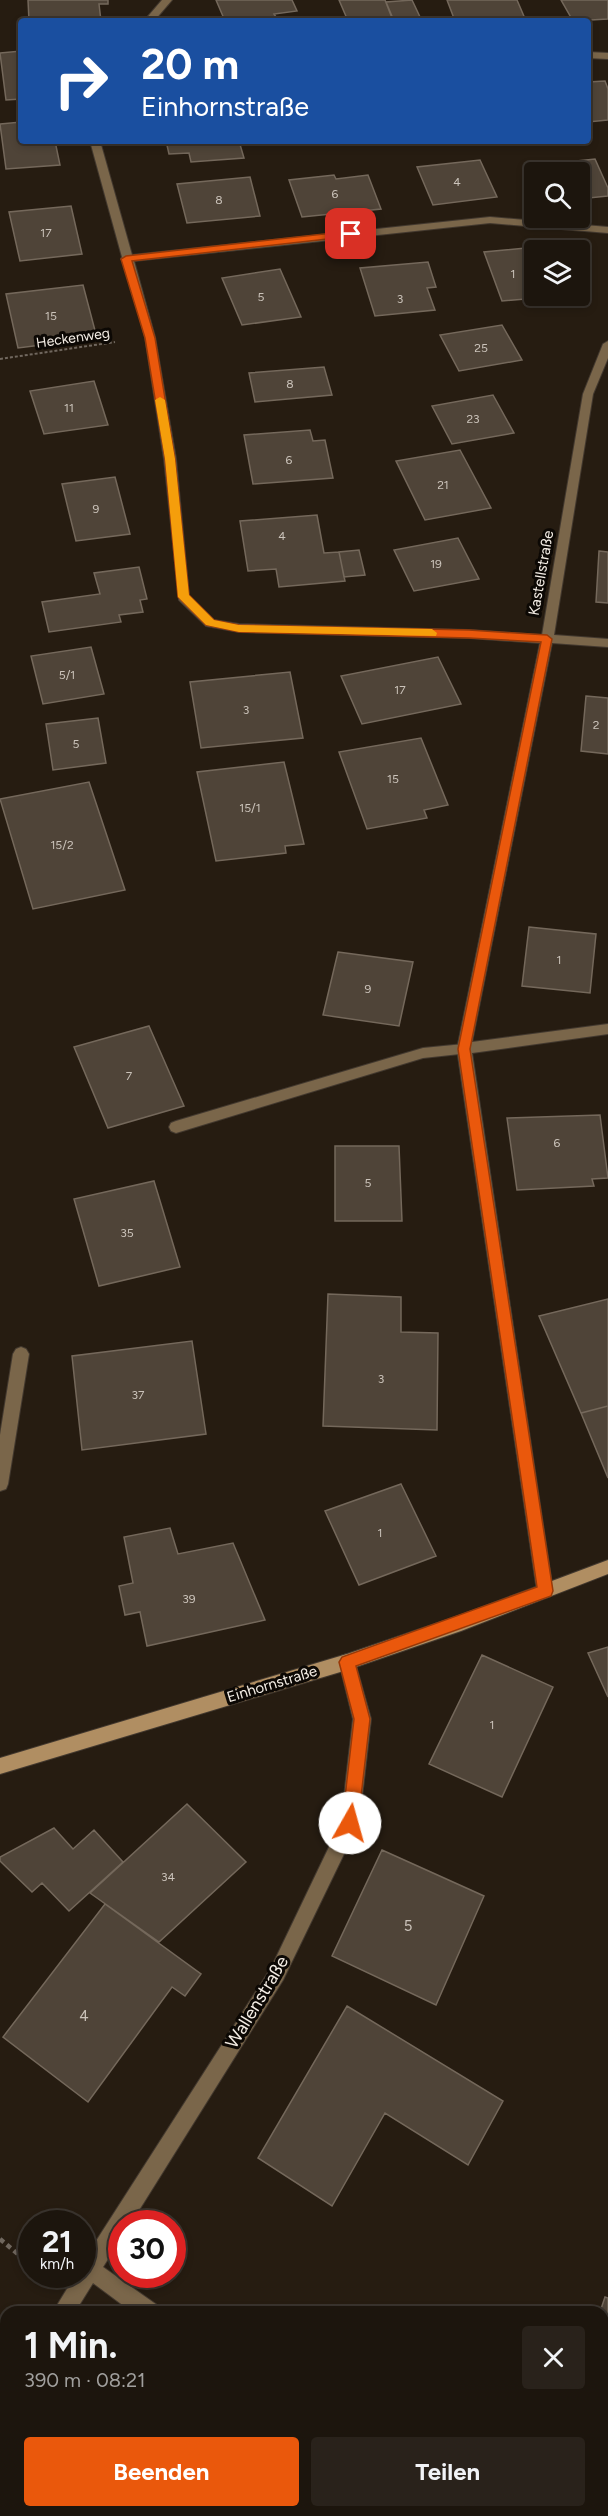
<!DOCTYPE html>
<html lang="de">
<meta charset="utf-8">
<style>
:root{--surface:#1c150d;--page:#29221b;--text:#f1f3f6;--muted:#a09f9d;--line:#3a342e;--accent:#ea580c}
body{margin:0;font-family:Figtree,sans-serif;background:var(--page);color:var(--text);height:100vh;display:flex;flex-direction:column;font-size:22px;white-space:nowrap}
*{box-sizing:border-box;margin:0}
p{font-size:20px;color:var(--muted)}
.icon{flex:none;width:33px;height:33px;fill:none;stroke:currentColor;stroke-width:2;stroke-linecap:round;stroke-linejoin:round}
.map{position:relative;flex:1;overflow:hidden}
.details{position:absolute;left:0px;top:2306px;width:609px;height:212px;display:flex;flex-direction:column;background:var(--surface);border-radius:18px 18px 0 0;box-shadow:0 3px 9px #0003,0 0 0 2px var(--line)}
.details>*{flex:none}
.guide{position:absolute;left:18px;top:18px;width:573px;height:126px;border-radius:6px;box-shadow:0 3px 9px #0003,0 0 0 2px var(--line);background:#1a4fa0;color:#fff;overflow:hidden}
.tools{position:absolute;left:524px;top:162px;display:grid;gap:12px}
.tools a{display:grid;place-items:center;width:66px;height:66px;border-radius:6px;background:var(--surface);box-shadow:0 3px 9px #0003,0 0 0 2px var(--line);font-size:30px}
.speed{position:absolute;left:18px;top:2210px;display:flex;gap:12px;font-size:30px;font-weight:700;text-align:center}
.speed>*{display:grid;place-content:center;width:78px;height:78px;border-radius:50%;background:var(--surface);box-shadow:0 3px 9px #0003,0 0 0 2px var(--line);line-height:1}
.speed small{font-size:15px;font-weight:400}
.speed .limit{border:9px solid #d22;background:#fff;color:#111}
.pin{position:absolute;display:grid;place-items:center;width:51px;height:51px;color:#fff;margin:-26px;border-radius:12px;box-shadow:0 3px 9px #0006}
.me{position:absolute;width:66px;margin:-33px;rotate:7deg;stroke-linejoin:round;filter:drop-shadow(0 0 4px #0008)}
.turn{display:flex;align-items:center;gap:21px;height:126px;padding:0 24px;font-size:27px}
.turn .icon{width:78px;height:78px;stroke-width:2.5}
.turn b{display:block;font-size:42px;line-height:51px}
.round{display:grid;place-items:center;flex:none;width:63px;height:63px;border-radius:6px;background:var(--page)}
.summary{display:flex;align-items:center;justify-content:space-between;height:102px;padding:0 24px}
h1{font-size:36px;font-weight:700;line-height:45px}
.button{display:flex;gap:12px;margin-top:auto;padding:12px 24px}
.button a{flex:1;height:69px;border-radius:6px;background:var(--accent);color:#fff;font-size:24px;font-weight:700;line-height:69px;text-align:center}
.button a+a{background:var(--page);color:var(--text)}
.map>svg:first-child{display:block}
.building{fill:#4f4438;stroke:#74685b;stroke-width:1.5}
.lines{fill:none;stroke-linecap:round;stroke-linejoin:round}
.service-casing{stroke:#43392f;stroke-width:2}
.minor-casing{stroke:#43392f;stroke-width:2}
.secondary-casing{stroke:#43392f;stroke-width:2}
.path-far1{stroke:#70675e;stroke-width:2;stroke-dasharray:3 2;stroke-linecap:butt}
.path{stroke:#70675e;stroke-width:4.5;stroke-dasharray:5 4;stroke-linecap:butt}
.service{fill:#7a664a;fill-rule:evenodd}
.minor{fill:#7a664a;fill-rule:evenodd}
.secondary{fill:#b08e62;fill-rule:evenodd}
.route{fill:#ea580c;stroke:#983908;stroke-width:1.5}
.slow{fill:#f59e0b}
.labels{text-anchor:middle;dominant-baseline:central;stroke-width:6;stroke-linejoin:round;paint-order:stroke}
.number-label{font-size:12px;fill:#cbc3ba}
.far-street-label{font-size:14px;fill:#f4ede5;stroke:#0c0804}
.street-label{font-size:15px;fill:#f4ede5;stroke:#0c0804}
.near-number-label{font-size:15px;fill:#cbc3ba}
.near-street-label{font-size:18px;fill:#f4ede5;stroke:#0c0804}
</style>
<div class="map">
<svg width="608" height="2516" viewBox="0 0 608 2516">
<rect width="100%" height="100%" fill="#261c11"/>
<path class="building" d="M28 0H108V4H99L101 21H29Z
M216 0H292L297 11 274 14 276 17 260 19 259 17 225 21Z
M339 0H385L392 18 348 21Z
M412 0 421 19 394 21 386 2Z
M447 0H517L526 21H455Z
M561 0H608V19L573 21Z
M21 51V99L6 100 0 53Z
M605 81 608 89V120L588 122V82Z
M21 122V141H55L60 165 6 169 0 124Z
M166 141H239L244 158 191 162 189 153 169 154Z
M595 159 608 188V196L579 199V172H534V178L529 166Z
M480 160 497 197 433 205 417 167Z
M334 175 336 179 368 175 381 209 302 217 289 180Z
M250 177 260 216 187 223 177 184Z
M71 206 82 254 20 261 9 212Z
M546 246 548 250H534V296H561L502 301 484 252Z
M428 262 436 287 427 288 435 310 375 316 360 268Z
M280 269 301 317 242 325 222 278Z
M83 285 97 338 18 348 6 294Z
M502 325 522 360 459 371 440 335Z
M324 367 332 395 255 402 249 373Z
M94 381 108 425 44 434 30 391Z
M493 395 514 433 452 444 432 406Z
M310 430 313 441 325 440 333 478 253 484 244 435Z
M460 450 491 508 425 520 396 461Z
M115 477 130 534 76 541 62 484Z
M317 515 324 553 339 552 345 581 279 587 276 569 248 571 240 521Z
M458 538 479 579 414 591 394 550Z
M359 550 365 575 344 577 339 552Z
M599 551 608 552V603L596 602Z
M139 567 147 599 140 600 143 612 119 615 121 622 49 632 42 602 100 594 94 573Z
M91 647 104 694 43 704 31 656Z
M438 657 461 704 362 724 341 676Z
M290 672 303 738 201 748 190 682Z
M586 696 608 698V754L581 751Z
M98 718 106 763 53 770 46 724Z
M421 738 448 805 424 810 427 818 367 829 339 752Z
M284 762 304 844 285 846 286 853 216 861 197 772Z
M89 782 125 890 33 909 0 799Z
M529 927 596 934 590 993 522 986Z
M338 952 413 962 399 1026 323 1015Z
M149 1026 184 1106 108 1128 74 1047Z
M600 1115 608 1178 592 1179 594 1186 517 1190 507 1118Z
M335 1146H399L402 1221H335Z
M154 1181 180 1267 99 1286 74 1199Z
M328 1294 401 1297V1332L438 1333 437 1430 323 1426Z
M608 1299V1406L581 1413 539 1316Z
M192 1341 206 1434 82 1450 72 1356Z
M608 1406V1478L581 1413Z
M401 1484 436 1556 359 1585 325 1511Z
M170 1528 178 1554 233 1543 265 1620 147 1646 140 1612 125 1615 119 1586 133 1583 124 1537Z
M608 1647V1697L588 1653Z
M482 1655 553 1687 502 1797 429 1764Z
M187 1804 246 1862 159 1942 90 1893Z
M54 1828 73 1849 94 1830 123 1862 69 1911 42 1883 32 1892 0 1861V1857Z
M382 1850 484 1896 436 2005 332 1956Z
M105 1904 201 1974 185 1996 172 1987 88 2102 3 2037Z
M347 2006 503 2101 468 2165 385 2113 332 2206 258 2158Z
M605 2297 608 2298V2488L603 2486V2312H600Z
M80 2511H265L274 2516H77Z"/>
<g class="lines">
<g class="service-casing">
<path id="service" d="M464 1044 471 1049 469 1053 423 1058 176 1133 171 1131 169 1127 171 1123 176 1121 423 1048Z
M21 1347 26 1349 29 1354 8 1484 6 1489 0 1491V1435L13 1354 16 1349Z"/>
</g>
<g class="minor-casing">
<path id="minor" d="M162 0H172L154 21H144Z
M588 52 608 53V59L588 58Z
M90 141H100L132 255 490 217 608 227V233L490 223 134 261 155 337 176 459 189 596 214 620 239 624 469 630 542 635 583 394 603 344 608 341V358L593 394 554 635 608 639V647L552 643 472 1042 608 1024V1034L472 1053 553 1591 551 1596 545 1598 539 1596 537 1591 457 1049 540 643 469 638 239 632 206 626 179 600 164 459 145 337 124 262 121 259 122 257Z
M347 1654 353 1656 355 1662 371 1719 359 1823 283 1980 131 2223H122V2237L103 2267 157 2305 160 2312H132L93 2283 75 2312H53L76 2274H82V2263L271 1968 341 1822 353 1719 339 1662 341 1656Z
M6 2383V2410L0 2412V2385Z
M423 2511H448L450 2516H425Z"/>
</g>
<g class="secondary-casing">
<path id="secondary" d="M608 1560V1574L461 1631 347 1670 0 1774V1758L347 1654 461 1615Z"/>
</g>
<path class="path-far1" d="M0 359 115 342"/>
<path class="path" d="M0 2239 32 2266"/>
<use href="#service" class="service"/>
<use href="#minor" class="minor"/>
<use href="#secondary" class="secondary"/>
</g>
<path class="route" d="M351 231 354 232V236L132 261 155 338 175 459 189 595 214 620 239 625 469 630 547 635 552 639 470 1049 553 1591 551 1596 356 1666 370 1719 358 1823 356 1828 350 1830 344 1828 342 1823 354 1719 339 1662 342 1657 537 1587 458 1049 541 642 469 638 239 632 206 625 178 597 165 459 145 338 121 259 126 256Z"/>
<path class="slow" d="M160 397 165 400 175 459 189 595 214 620 239 625 432 629 437 633 436 636 239 632 206 625 178 597 165 459 155 400Z"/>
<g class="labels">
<g class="number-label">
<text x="457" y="182">4</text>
<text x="335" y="194">6</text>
<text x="219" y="200">8</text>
<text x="46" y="233">17</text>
<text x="513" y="274">1</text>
<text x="261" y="297">5</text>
<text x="400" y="299">3</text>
<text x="51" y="316">15</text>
<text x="481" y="348">25</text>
<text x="290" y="384">8</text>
<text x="69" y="408">11</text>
<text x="473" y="419">23</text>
<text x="289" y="460">6</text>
<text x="443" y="485">21</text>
<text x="96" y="509">9</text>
<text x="282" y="536">4</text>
<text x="436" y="564">19</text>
<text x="67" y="675">5/1</text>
<text x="400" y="690">17</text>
<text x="246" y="710">3</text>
<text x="596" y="725">2</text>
<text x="76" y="744">5</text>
<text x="393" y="779">15</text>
<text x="250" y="808">15/1</text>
<text x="62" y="845">15/2</text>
<text x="559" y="960">1</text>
<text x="368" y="989">9</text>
<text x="129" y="1076">7</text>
<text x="557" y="1143">6</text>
<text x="368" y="1183">5</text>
<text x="127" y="1233">35</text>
<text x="381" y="1379">3</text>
<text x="138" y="1395">37</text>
<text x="380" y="1533">1</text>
<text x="189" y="1599">39</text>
<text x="492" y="1725">1</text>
<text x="168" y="1877">34</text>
</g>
<g class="far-street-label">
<text transform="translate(73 338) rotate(-8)">Heckenweg</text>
</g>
<g class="street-label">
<text transform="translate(541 573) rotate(-80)">Kastellstraße</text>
<text transform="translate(272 1684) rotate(-17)">Einhornstraße</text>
</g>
<g class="near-number-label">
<text x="408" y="1926">5</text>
<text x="84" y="2016">4</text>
</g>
<g class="near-street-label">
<text transform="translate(257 2002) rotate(-59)">Wallenstraße</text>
</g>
</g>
</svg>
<div class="tools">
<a><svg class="icon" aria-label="search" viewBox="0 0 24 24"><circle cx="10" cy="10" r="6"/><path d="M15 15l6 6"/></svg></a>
<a><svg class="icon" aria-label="layers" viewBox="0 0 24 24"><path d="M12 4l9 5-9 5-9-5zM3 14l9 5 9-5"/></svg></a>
</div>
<div class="speed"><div>21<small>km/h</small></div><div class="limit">30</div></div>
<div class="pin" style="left:351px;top:234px;background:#d93025"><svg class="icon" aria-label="arrive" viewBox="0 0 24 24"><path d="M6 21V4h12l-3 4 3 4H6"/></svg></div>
<svg class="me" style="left:350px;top:1823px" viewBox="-20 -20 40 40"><circle r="19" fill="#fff"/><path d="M0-13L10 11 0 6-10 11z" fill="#ea580c"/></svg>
<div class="guide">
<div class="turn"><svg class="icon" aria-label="right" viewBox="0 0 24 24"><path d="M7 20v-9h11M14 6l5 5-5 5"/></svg><div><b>20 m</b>Einhornstraße</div></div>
</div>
<section class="details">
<div class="summary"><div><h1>1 Min.</h1><p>390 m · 08:21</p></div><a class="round"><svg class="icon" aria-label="close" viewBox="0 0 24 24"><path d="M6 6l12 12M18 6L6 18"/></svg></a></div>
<div class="button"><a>Beenden</a><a>Teilen</a></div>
</section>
</div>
